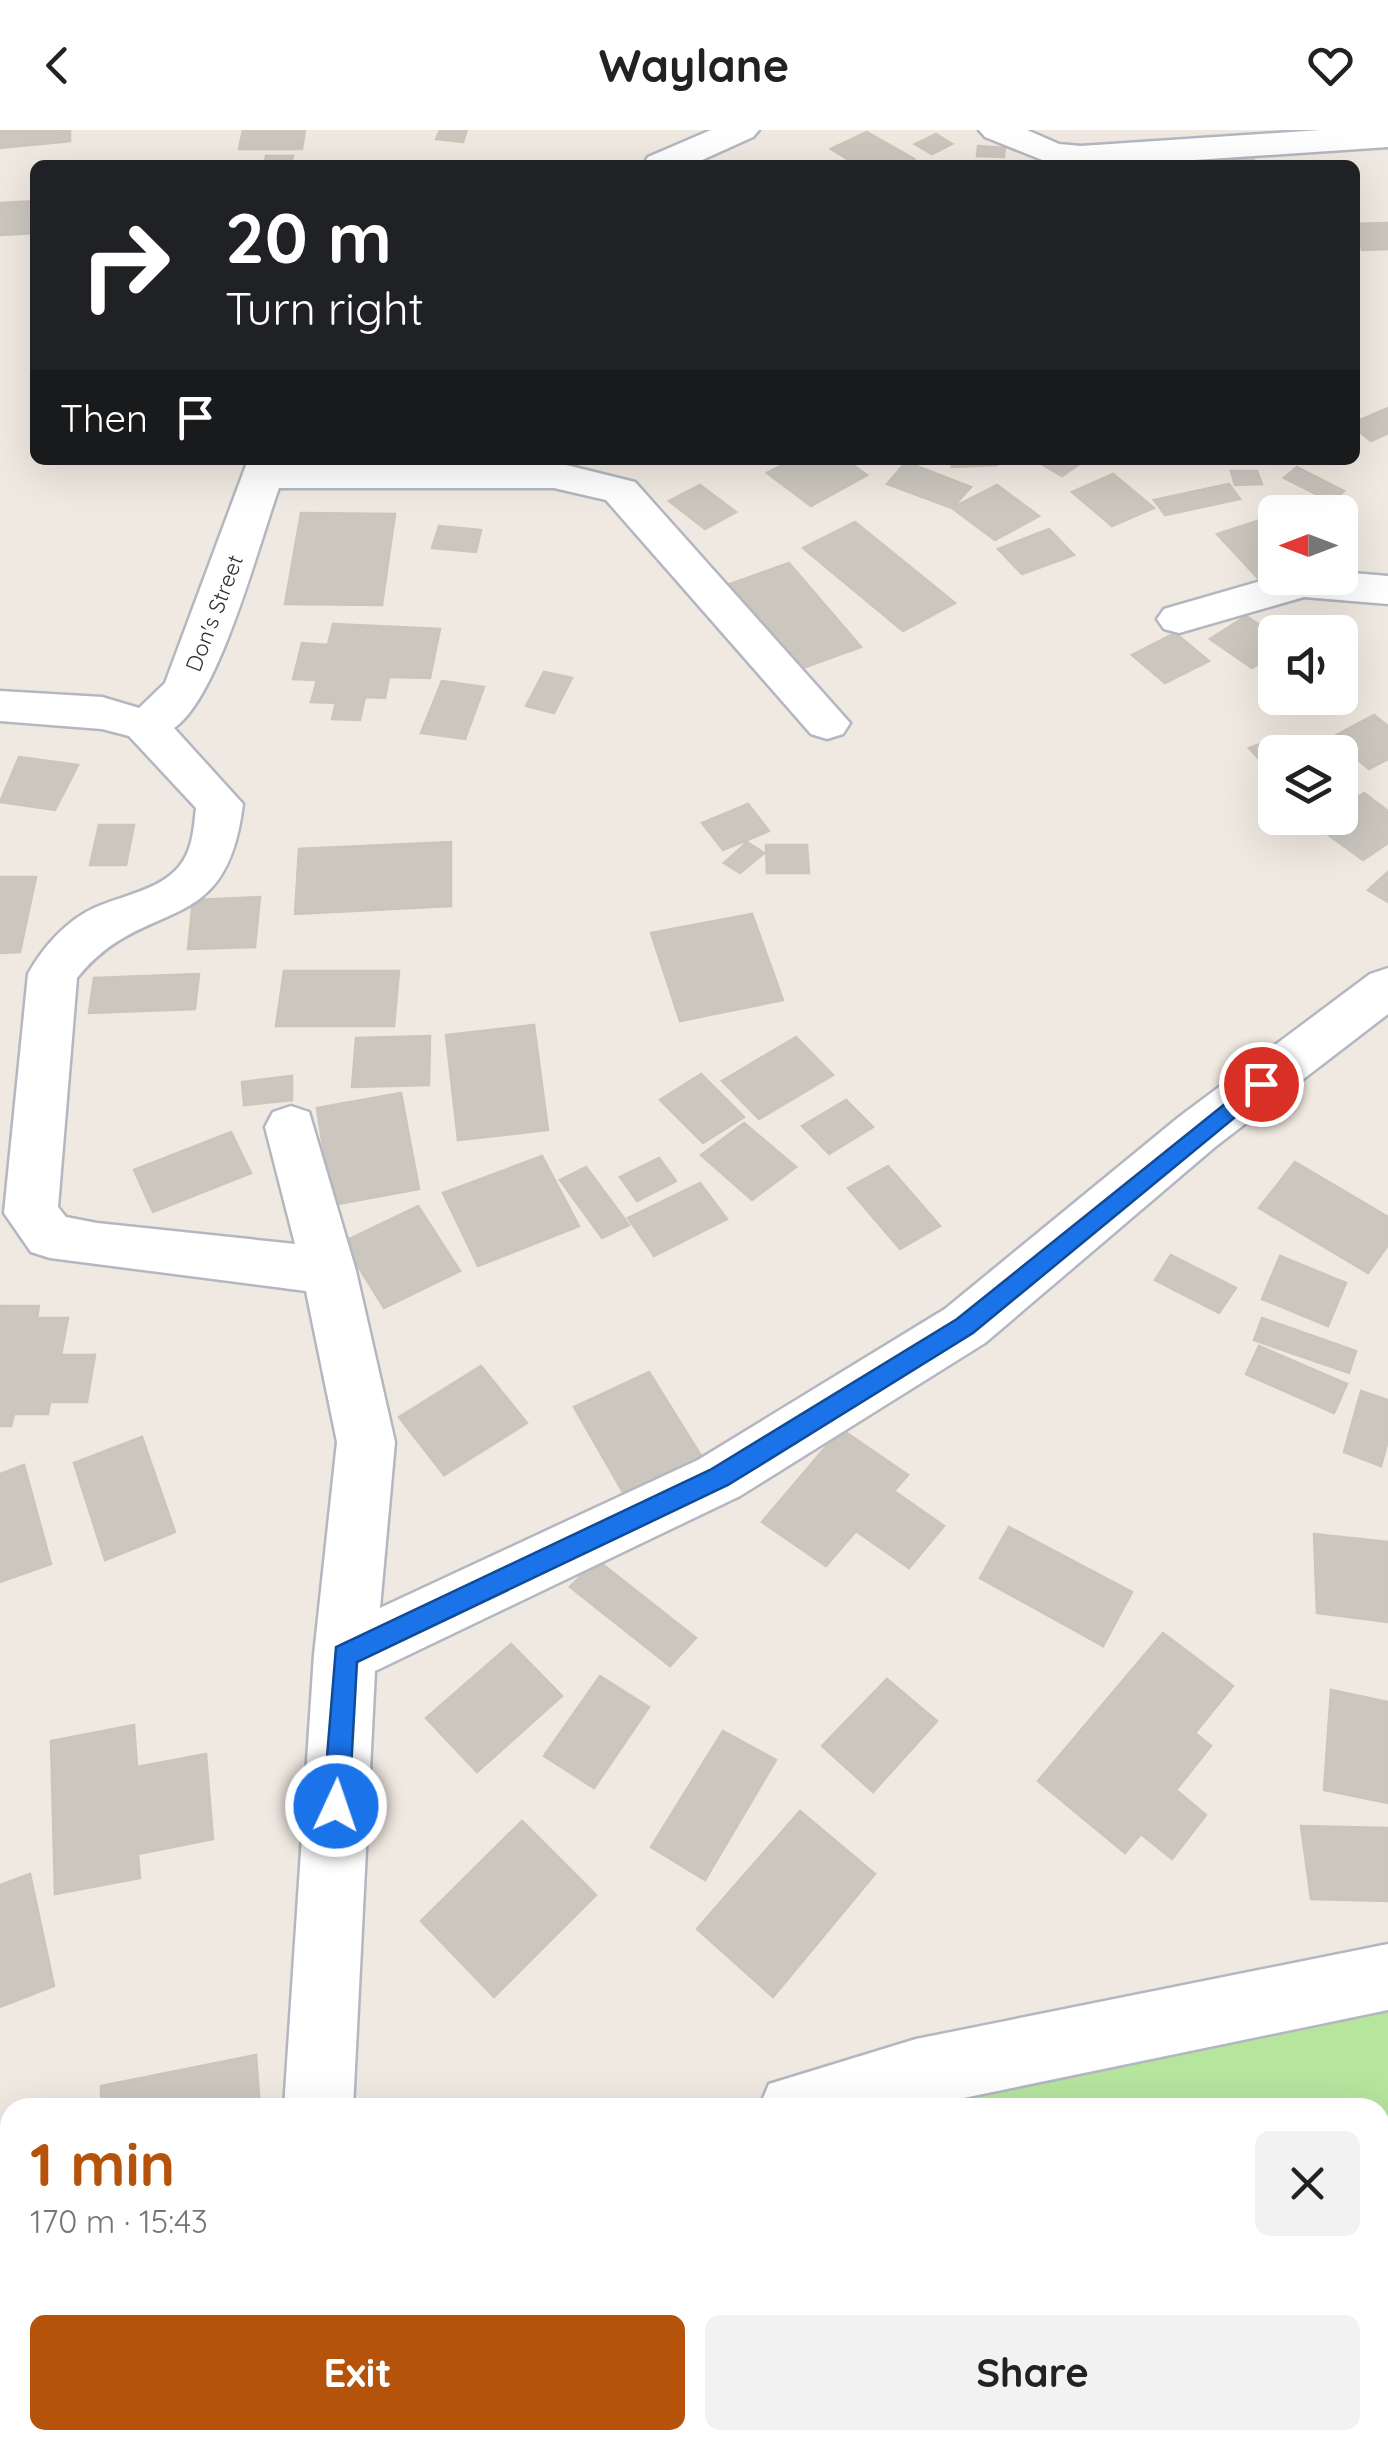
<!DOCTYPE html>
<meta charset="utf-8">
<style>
:root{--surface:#fff;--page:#f2f2f2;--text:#222;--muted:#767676;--accent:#b45309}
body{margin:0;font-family:Quicksand,sans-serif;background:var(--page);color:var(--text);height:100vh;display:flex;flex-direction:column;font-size:38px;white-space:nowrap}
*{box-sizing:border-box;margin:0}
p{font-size:32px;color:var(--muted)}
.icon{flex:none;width:55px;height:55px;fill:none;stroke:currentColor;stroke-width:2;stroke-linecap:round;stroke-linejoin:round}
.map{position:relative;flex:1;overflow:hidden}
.sheet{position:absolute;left:0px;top:1968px;width:1390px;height:352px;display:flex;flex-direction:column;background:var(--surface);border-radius:30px 30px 0 0;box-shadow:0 10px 40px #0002}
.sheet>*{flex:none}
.hud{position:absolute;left:30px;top:30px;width:1330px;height:305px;border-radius:15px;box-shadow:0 10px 40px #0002;background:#202124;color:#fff;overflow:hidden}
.needle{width:65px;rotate:270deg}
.controls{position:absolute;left:1258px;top:365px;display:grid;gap:20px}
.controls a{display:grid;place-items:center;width:100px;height:100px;border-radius:15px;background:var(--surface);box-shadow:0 10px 40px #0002;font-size:50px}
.pin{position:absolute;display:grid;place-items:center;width:85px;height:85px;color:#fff;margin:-42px;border:5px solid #fff;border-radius:50%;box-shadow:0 2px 10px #0007}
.me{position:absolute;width:110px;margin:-55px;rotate:3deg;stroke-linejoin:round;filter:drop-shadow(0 0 8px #0008)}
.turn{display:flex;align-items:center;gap:35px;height:210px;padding:0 30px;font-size:45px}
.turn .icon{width:130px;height:130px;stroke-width:2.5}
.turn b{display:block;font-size:70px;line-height:85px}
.then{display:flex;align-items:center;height:95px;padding:0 30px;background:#0003;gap:20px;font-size:38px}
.round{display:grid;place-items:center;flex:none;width:105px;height:105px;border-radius:15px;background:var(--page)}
.summary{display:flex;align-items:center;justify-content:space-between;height:170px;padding:0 30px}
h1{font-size:60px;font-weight:700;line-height:75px;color:var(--accent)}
.action{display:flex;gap:20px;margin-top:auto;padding:20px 30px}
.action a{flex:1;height:115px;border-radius:15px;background:var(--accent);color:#fff;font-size:40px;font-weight:700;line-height:115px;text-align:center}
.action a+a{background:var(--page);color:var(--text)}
header{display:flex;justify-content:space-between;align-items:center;height:130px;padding:0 30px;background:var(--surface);font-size:45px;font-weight:700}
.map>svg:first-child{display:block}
.green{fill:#b6e59e}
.building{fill:#cbc7bf;stroke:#cbc5ba;stroke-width:2.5}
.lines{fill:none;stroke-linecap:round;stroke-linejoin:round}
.minor-casing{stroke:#b4b7c1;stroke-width:5}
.minor{fill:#fff;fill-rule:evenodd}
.route{fill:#1a73e8;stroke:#114b97;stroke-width:2.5}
.labels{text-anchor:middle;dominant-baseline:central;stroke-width:8;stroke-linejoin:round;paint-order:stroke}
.far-street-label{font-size:22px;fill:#2e2e2e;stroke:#fff}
</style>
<header><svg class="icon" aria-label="back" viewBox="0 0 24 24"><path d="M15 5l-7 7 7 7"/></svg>Waylane<svg class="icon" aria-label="heart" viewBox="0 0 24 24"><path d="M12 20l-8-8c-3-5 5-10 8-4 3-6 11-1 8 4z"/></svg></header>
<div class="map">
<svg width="1388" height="2319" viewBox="0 0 1388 2319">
<rect width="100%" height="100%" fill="#efe9e1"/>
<path class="green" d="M1388 1849V2319H440L445 2310H1380V1978L904 1977Z"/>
<path class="building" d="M0 0H70V11L0 18Z
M243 0H305L302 19H239Z
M440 0H467L463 12 436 9Z
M867 2 914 29 902 35H857L831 19Z
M936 4 952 14 932 24 915 14Z
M978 16 1005 18 1004 27 977 26Z
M266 26H293L291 35H264Z
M1195 30H1254L1255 35H1197Z
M35 71V103L0 105V73Z
M1388 93V119L1362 120 1355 94Z
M1388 278V303L1371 311 1355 298V292Z
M792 330H846L867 345 811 376 767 343Z
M951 330H996L997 335 952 337Z
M1035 330H1085L1062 346Z
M906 332 971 357 952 378 887 354Z
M1297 337 1344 361 1332 372 1284 348Z
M1231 341H1257L1262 354 1235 355Z
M1113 344 1154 378 1112 396 1072 362Z
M1229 354 1240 369 1165 385 1154 370Z
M700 355 736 382 705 399 669 371Z
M997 355 1039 386 995 410 952 378Z
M301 383 395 384 382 475 285 474Z
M1275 385V448H1308L1269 460 1217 404Z
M855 392 955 473 903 501 803 418Z
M439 396 481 400 476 422 432 418Z
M1049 399 1074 425 1022 444 998 419Z
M789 433 861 517 800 539 730 454Z
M1246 486 1275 505V523L1252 538 1210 509Z
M333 494 440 499 430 548 389 547 385 568 365 567 360 590 332 589 336 573 311 572 317 550 293 549 302 513 328 515Z
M1175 503 1209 531 1165 553 1132 525Z
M544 542 572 548 554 583 526 576Z
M442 551 484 557 465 609 421 603Z
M1374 585 1388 596V629L1369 639 1331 608Z
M1274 609 1286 622H1275V637L1268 639 1249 618Z
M19 627 78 635 55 680 0 672Z
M1364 663 1388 681V713L1363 730 1315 695 1326 688H1340V678Z
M748 674 769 701 723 720 702 693Z
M99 695H134L126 735H90Z
M451 712V776L295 784 299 719Z
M747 712 764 723 740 743 724 733Z
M766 715H807L809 743H767Z
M1388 742V772L1368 760Z
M0 747H36L20 822 0 823Z
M260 767 255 817 188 819 193 770Z
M752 784 783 870 680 891 651 803Z
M284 841H399L394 896H276Z
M199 844 195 879 89 883 94 848Z
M534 895 548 1000 458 1010 446 905Z
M430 906 429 955 352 957 356 908Z
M796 907 833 945 759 989 722 951Z
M701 944 744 987 703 1013 660 970Z
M292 946V970L244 975 242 952Z
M401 963 419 1059 332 1075 317 978Z
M846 970 873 997 829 1024 802 996Z
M744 993 796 1037 752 1070 701 1025Z
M231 1002 251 1043 153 1082 134 1040Z
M542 1026 579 1096 478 1136 443 1063Z
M659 1028 676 1051 637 1071 620 1047Z
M1295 1032 1388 1087V1115L1368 1143 1259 1078Z
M888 1036 940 1096 900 1119 848 1058Z
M586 1037 629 1095 602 1108 560 1050Z
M700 1053 727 1089 654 1126 628 1088Z
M418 1076 460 1141 384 1178 343 1112Z
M1171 1125 1236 1158 1219 1183 1155 1150Z
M1280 1126 1346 1153 1328 1196 1262 1169Z
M0 1176H39L37 1188H68L61 1225H95L87 1272H50L48 1284H14L11 1296H0Z
M1262 1188 1356 1221 1349 1243 1254 1210Z
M1259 1216 1347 1254 1334 1283 1246 1244Z
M481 1236 527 1293 444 1345 399 1287Z
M649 1242 713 1345 635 1383 574 1277Z
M1361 1261 1388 1270V1310L1381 1336 1344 1322Z
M841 1299 908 1345 894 1361 944 1396 909 1438 856 1401 826 1436 762 1392Z
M142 1307 175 1402 105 1430 74 1333Z
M24 1335 51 1434 0 1452V1344Z
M1009 1397 1132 1462 1103 1516 980 1448Z
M1314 1404 1388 1412V1492L1317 1483Z
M597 1430 696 1508 670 1536 570 1457Z
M1163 1503 1233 1556 1195 1603 1211 1616 1176 1660 1206 1685 1172 1729 1141 1704 1125 1723 1038 1651Z
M511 1514 562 1566 477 1642 426 1588Z
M600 1546 649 1577 594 1658 544 1626Z
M887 1549 937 1591 873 1662 822 1616Z
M1331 1560 1388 1572V1673L1324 1660Z
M134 1595 137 1637 206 1624 213 1709 138 1724 140 1748 55 1764 51 1611Z
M723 1601 776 1630 705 1750 651 1717Z
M800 1681 875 1744 773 1867 697 1799Z
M522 1691 596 1765 494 1867 421 1791Z
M1301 1696 1388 1698V1771L1311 1769Z
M30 1744 54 1856 0 1877V1755Z
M256 1925 260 1978H101V1956Z"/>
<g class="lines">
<g class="minor-casing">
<path id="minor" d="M711 0H759L753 7 691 35H643L648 27Z
M979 0H1027L1059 14 1081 16 1321 0H1388V17L1120 35H1055L985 7Z
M248 330 554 332 635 352 850 593 843 604 827 609 811 604 606 370 554 358H279C259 413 219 568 174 598L243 674C226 813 145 763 77 848L58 1077 66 1087 97 1093 295 1114 265 997 273 982 291 976 309 982 356 1141 395 1312 380 1478 698 1330 945 1179 1179 987 1370 844 1388 838V884L1215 1017 985 1213 740 1366 375 1541 353 1978H284L314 1525 337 1312 306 1161 50 1128 31 1122 4 1083 28 844C43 817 66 791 94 778 122 765 165 760 183 731 193 716 194 695 196 678L129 606 102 599 0 591V561L102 567 139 578 165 553Z
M1340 442 1388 446V474L1304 467 1179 503 1164 499 1157 489 1164 479 1275 447 1340 448Z
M1388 1814V1880L915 1978H759L769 1954 916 1909Z
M10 2121V2193L0 2195V2123Z"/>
</g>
<use href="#minor" class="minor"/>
</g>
<path class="route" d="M1261 945 1268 948V960L973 1203 728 1355 357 1532 349 1676 345 1685 336 1689 327 1685 323 1676 336 1517 710 1340 957 1189Z"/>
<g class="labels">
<g class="far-street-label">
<text transform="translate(214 483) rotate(-69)">Don's Street</text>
</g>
</g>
</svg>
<div class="controls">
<a><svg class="needle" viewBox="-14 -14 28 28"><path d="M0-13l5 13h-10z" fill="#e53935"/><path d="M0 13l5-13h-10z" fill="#767676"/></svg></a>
<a><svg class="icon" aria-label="sound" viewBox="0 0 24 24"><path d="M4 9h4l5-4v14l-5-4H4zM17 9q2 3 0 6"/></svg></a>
<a><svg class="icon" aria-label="layers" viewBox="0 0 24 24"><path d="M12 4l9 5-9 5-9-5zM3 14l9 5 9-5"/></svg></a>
</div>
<div class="pin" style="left:1261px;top:954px;background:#d93025"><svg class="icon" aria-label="arrive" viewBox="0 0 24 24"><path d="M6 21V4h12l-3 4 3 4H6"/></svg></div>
<svg class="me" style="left:336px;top:1676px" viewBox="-20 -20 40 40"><circle r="17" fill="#1a73e8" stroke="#fff" stroke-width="3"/><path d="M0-11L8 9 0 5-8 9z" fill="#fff"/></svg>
<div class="hud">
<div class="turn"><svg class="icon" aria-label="right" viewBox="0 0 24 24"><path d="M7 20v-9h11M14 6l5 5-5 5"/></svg><div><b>20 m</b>Turn right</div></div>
<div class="then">Then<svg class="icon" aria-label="arrive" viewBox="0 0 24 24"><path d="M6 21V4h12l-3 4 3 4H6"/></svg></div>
</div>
<section class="sheet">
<div class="summary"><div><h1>1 min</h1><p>170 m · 15:43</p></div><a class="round"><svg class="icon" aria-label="close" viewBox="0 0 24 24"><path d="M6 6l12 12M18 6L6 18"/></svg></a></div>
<div class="action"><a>Exit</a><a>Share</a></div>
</section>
</div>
